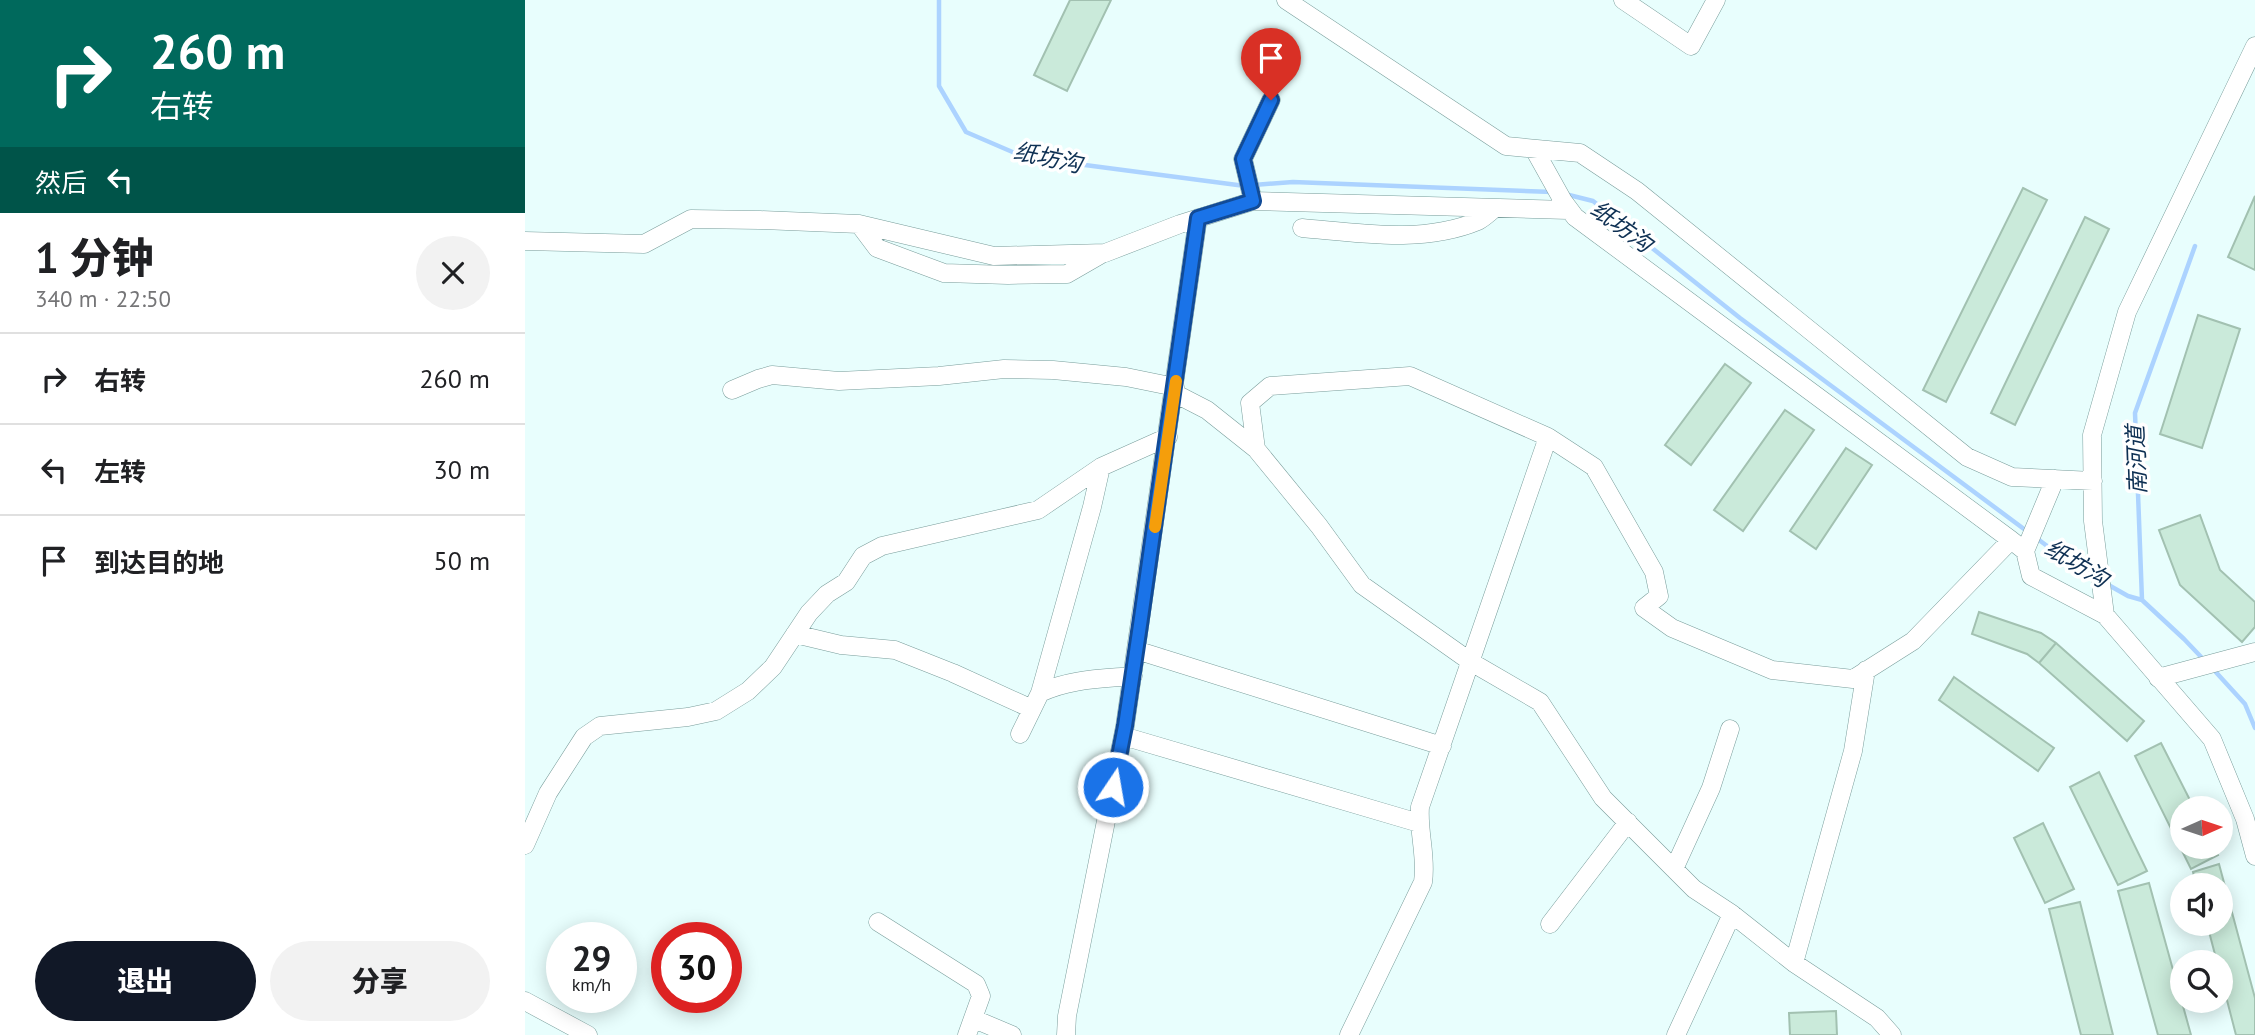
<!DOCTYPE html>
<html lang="zh">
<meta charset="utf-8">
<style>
:root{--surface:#fff;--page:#f2f2f2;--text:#202124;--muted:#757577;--line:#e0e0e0;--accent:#111827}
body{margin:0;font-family:"PT Sans","Noto Sans SC",sans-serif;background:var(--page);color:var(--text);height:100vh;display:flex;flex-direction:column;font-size:26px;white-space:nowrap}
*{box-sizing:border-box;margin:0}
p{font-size:23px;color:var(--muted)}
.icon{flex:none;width:38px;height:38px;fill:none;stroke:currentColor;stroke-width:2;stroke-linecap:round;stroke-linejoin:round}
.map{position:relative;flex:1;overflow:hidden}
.side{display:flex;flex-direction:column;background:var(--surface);width:525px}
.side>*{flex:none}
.guide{background:#00695c;color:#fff;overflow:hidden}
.needle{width:46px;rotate:87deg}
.controls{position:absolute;left:1645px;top:796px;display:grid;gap:14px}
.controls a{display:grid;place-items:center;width:63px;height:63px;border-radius:50%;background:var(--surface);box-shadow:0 4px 18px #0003;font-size:35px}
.speed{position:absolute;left:21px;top:922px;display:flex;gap:14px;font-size:35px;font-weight:700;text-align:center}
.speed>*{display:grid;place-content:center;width:91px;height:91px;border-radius:50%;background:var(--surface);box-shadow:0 4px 18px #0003;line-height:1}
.speed small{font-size:18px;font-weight:400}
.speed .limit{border:10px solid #d22;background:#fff;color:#111}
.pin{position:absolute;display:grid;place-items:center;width:60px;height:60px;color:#fff;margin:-72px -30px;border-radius:50% 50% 50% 0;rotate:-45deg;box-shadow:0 0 7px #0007}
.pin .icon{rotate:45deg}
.me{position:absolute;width:77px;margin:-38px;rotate:12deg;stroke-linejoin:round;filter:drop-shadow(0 0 5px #0008)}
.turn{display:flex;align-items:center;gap:24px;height:147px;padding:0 35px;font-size:32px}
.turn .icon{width:91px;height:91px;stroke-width:2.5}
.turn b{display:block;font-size:49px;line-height:60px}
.then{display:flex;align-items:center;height:66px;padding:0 35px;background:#0003;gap:14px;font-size:26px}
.round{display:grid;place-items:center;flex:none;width:74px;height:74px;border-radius:37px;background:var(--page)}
.headline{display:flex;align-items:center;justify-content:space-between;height:119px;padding:0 35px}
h1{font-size:42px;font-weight:800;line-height:52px}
.cta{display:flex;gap:14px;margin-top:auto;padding:14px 35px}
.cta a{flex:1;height:80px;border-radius:42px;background:var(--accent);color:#fff;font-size:28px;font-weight:800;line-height:80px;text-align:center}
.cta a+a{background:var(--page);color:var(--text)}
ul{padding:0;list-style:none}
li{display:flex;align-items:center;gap:21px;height:91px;padding:0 35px;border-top:2px solid var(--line)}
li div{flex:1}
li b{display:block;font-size:26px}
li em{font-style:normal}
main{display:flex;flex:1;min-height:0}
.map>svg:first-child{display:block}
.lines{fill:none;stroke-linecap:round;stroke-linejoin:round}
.stream{stroke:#acd3ff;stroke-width:4.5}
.building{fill:#caeada;stroke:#a2c1b1;stroke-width:2}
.minor-casing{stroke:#799d9b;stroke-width:19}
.minor{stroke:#fff;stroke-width:18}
.route-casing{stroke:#114b97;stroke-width:18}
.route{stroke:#1a73e8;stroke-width:12}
.slow{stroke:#f59e0b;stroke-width:12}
.labels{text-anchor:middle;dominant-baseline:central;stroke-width:7;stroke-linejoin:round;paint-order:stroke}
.water-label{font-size:23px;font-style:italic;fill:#0e3053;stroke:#fff}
</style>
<main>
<section class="side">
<div class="guide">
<div class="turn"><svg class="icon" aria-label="right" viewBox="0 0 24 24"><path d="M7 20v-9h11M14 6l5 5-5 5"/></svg><div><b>260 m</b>右转</div></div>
<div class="then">然后<svg class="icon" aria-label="left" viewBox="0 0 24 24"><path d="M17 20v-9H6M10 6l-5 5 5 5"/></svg></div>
</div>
<div class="headline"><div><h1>1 分钟</h1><p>340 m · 22:50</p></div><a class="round"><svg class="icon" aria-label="close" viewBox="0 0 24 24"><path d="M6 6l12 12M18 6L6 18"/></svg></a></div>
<ul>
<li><svg class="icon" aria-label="right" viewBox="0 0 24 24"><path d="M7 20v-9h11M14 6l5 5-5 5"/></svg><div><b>右转</b></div><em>260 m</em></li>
<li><svg class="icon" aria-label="left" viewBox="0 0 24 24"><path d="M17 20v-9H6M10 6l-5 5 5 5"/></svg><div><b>左转</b></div><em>30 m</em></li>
<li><svg class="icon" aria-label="arrive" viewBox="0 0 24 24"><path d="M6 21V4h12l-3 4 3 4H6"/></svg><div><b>到达目的地</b></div><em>50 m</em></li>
</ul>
<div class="cta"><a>退出</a><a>分享</a></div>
</section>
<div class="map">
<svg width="1730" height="1035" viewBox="0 0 1730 1035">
<rect width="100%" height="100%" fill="#e8fefd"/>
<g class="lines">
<path class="stream" d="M414 0V86L441 132 499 157 720 186
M729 185 768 182 1028 192
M1040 194 1068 201 1215 318 1503 532
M1510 537 1545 563 1570 577
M1580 583 1603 596 1617 600 1659 639 1680 661
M1617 600 1610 413 1670 246
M1688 669 1720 704 1730 728"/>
</g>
<path class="building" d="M545 0H586L542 91 509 75Z
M1498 188 1522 200 1421 402 1398 390Z
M1730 196V270L1703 257Z
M1560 217 1584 229 1490 425 1466 413Z
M1673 315 1715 329 1677 448 1635 434Z
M1200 364 1226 383 1166 465 1140 445Z
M1260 410 1289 430 1218 531 1189 510Z
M1321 448 1347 465 1291 549 1265 531Z
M1675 515 1695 570 1730 602V627L1717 642 1655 585 1634 530Z
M1454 612 1516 633 1531 643 1514 663 1502 654 1447 634Z
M1531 643 1619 721 1602 741 1514 663Z
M1429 677 1529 748 1513 771 1414 700Z
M1636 743 1669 808H1657V847H1689L1693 855 1666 869 1610 756Z
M1574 772 1622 871 1593 885 1545 787Z
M1518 823 1549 889 1520 903 1489 838Z
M1694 864 1730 998V1035H1711L1696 977V962H1692L1682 924H1696V886H1671L1668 872Z
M1624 883 1666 1035H1633L1593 891Z
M1555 902 1588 1035H1556L1524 909Z
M1311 1011 1312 1035H1265L1264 1013Z"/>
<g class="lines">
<g class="minor-casing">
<path id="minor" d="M761 0 981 146 1055 153 1112 191 1442 457 1487 477 1568 481
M1098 0 1166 46 1191 0
M1730 46 1602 312 1567 435 1568 521 1580 615 1687 739 1720 819 1730 856
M746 100 718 159 728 201 1043 210
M1009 149 1038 201 1050 217 1486 540 1500 551 1506 576 1580 615
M334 224 352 248 419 273 483 275 542 274 575 255
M777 228C834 233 898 244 953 221 959 218 965 212 970 208
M0 241 119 244 166 219 235 220 334 224 469 256 580 253 655 224 728 201
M207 390 233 379 247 375 314 381 414 376 479 369 528 370 601 377 650 387
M649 393 682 410 731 449 794 526 837 585 946 662 1015 702 1078 798 1169 889 1207 914 1269 963 1352 1018 1367 1035
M1023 437 1069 467 1129 572 1134 596 1119 608 1147 628 1247 670 1328 679 1388 641 1486 540
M731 449 725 403 745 386 885 376 1023 437 895 807C893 832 902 857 898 882L824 1035
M1500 551 1530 479
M270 634 316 645 370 650 428 673 507 709
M611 650 917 746
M1633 678 1730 652
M515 693C544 679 575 679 608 676
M495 734 515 693 567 507 576 467
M598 736 894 823
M0 845 23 793 59 737 75 726 163 717 191 711 223 691 248 667 284 613 302 594 321 582 338 556 357 546 513 510 576 467 643 437
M1149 869 1186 788 1205 729
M353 922 451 984 456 996 442 1035
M1025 924 1103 822
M1269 963 1328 751 1341 670
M0 1001 63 1035
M449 1019 487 1035
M541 1035 542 1016 600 726 673 218
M1151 1035 1207 914"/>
</g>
<use href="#minor" class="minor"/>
</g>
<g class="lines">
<g class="route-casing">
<path id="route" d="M588 787 600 726 615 625 673 218 728 201 718 159 746 100"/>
</g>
<use href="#route" class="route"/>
<path class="slow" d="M630 527 651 381"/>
</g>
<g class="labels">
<g class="water-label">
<text transform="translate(523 157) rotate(12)">纸坊沟</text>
<text transform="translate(1097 226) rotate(36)">纸坊沟</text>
<text transform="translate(1611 460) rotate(-92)">南河道</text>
<text transform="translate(1552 563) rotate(31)">纸坊沟</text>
</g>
</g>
</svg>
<div class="controls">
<a><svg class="needle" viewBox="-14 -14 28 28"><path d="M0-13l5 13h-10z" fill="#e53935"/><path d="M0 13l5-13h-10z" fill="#757577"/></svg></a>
<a><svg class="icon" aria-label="sound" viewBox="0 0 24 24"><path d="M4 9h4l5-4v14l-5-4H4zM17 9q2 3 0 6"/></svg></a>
<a><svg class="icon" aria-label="search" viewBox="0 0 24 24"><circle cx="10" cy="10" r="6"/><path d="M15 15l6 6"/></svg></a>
</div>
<div class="speed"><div>29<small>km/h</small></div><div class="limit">30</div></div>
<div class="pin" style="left:746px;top:100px;background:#d93025"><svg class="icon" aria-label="arrive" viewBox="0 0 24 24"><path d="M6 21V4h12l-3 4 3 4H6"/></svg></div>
<svg class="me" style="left:588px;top:787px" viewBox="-20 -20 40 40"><circle r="17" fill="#1a73e8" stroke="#fff" stroke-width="3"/><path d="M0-11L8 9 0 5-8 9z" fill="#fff"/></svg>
</div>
</main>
